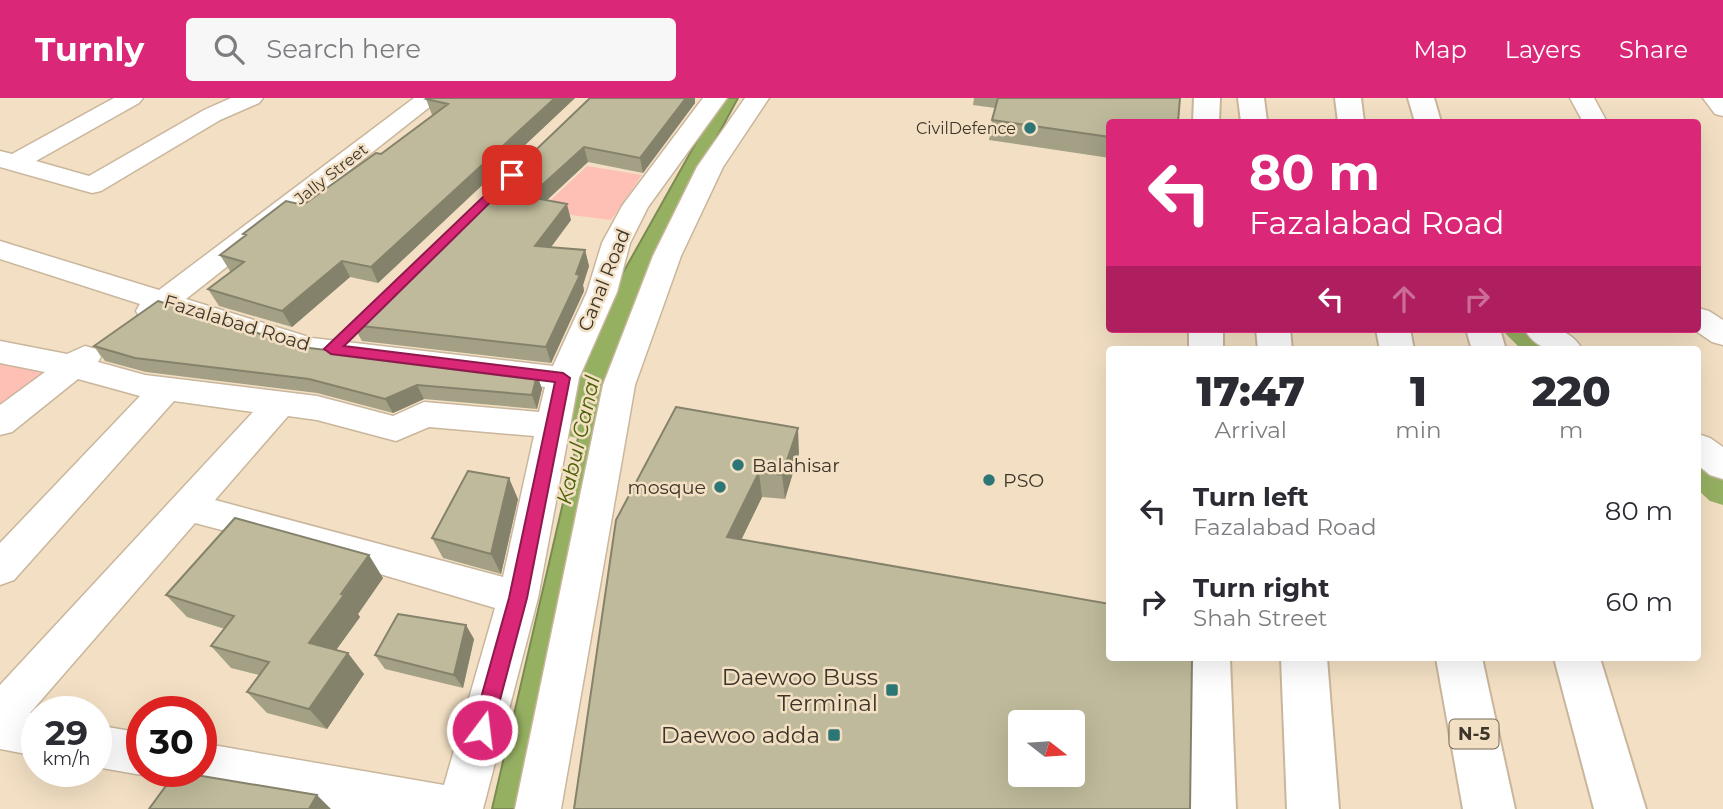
<!DOCTYPE html>
<style>
:root{--surface:#fff;--page:#f7f7f7;--text:#2b2b33;--muted:#7c7c81;--accent:#db2777}
body{margin:0;font-family:Montserrat,sans-serif;background:var(--page);color:var(--text);height:100vh;display:flex;flex-direction:column;font-size:26px;white-space:nowrap}
*{box-sizing:border-box;margin:0}
p{font-size:23px;color:var(--muted)}
.icon{flex:none;width:38px;height:38px;fill:none;stroke:currentColor;stroke-width:2;stroke-linecap:round;stroke-linejoin:round}
.map{position:relative;flex:1;overflow:hidden}
.sheet{position:absolute;left:1106px;top:248px;width:595px;height:315px;display:flex;flex-direction:column;background:var(--surface);border-radius:7px;box-shadow:0 7px 28px #0002}
.sheet>*{flex:none}
.guide{position:absolute;left:1106px;top:21px;width:595px;height:214px;border-radius:7px;box-shadow:0 7px 28px #0002;background:#db2777;color:#fff;overflow:hidden}
.needle{width:46px;rotate:107deg}
.buttons{position:absolute;left:1008px;top:612px;display:grid;gap:14px}
.buttons a{display:grid;place-items:center;width:77px;height:77px;border-radius:7px;background:var(--surface);box-shadow:0 7px 28px #0002;font-size:35px}
.speed{position:absolute;left:21px;top:598px;display:flex;gap:14px;font-size:35px;font-weight:700;text-align:center}
.speed>*{display:grid;place-content:center;width:91px;height:91px;border-radius:50%;background:var(--surface);box-shadow:0 7px 28px #0002;line-height:1}
.speed small{font-size:18px;font-weight:400}
.speed .limit{border:10px solid #d22;background:#fff;color:#111}
.pin{position:absolute;display:grid;place-items:center;width:60px;height:60px;color:#fff;margin:-30px;border-radius:14px;box-shadow:0 4px 10px #0006}
.me{position:absolute;width:77px;margin:-38px;rotate:15deg;stroke-linejoin:round;filter:drop-shadow(0 0 5px #0008)}
.turn{display:flex;align-items:center;gap:24px;height:147px;padding:0 28px;font-size:32px}
.turn .icon{width:91px;height:91px;stroke-width:2.5}
.turn b{display:block;font-size:49px;line-height:60px}
.lanes{display:flex;align-items:center;height:66px;padding:0 28px;background:#0003;justify-content:center;gap:35px;direction:ltr}
.lanes .off{opacity:.35}
.eta{display:flex;justify-content:space-evenly;align-items:center;height:119px;text-align:center}
.eta b{font-size:42px;font-weight:800;line-height:49px}
ul{padding:0;list-style:none}
li{display:flex;align-items:center;gap:21px;height:91px;padding:0 28px}
li div{flex:1}
li b{display:block;font-size:26px}
li em{font-style:normal}
header{display:flex;align-items:center;gap:42px;box-sizing:border-box;height:98px;padding:0 35px;background:var(--accent);color:#fff}
header strong{font-size:33px}
nav{display:flex;gap:38px;margin-inline-start:auto;font-size:24px}
.search{width:490px;height:63px;background:var(--page);display:flex;align-items:center;gap:18px;box-sizing:border-box;padding:0 24px;border-radius:7px;color:var(--muted);font-size:26px}
.map>svg:first-child{display:block}
.green{fill:#febfb5}
.water{fill:#96b062;stroke:#7b8b51;stroke-width:2}
.lines{fill:none;stroke-linecap:round;stroke-linejoin:round}
.canal{fill:#96b062;fill-rule:evenodd}
.minor-casing{stroke:#c9b69c;stroke-width:3}
.tertiary-casing{stroke:#c9b69c;stroke-width:4}
.trunk-casing{stroke:#c9b69c;stroke-width:4}
.minor{fill:#fff;fill-rule:evenodd}
.tertiary{fill:#fff;fill-rule:evenodd}
.trunk{fill:#fff;fill-rule:evenodd}
.wall{fill:#a3a085}
.shaded-wall{fill:#85826c}
.building{fill:#beba9b;stroke:#85826c;stroke-width:2;fill-rule:evenodd}
.route{fill:#db2777;stroke:#8e194d;stroke-width:2}
.poi-dot{fill:#2c7676;stroke:#f3e0c4;stroke-width:2.5}
.labels{text-anchor:middle;dominant-baseline:central;stroke-width:5;stroke-linejoin:round;paint-order:stroke}
.far-poi-label{font-size:16px;fill:#3c352a;stroke:#f3e0c4;text-anchor:end}
.far-street-label{font-size:16px;fill:#3c352a;stroke:#f3e0c4}
.shield{fill:#f3e0c4;stroke:#736858;stroke-width:2}
.shield-label{font-size:18px;font-weight:bold;fill:#3c352a}
.street-label{font-size:19px;fill:#3c352a;stroke:#f3e0c4}
.poi-label{font-size:19px;fill:#3c352a;stroke:#f3e0c4;text-anchor:start}
.water-label{font-size:21px;font-style:italic;fill:#4a6105;stroke:#f3e0c4}
.near-poi-label{font-size:23px;fill:#3c352a;stroke:#f3e0c4;text-anchor:end}
</style>
<header>
<strong>Turnly</strong>
<div class="search"><svg class="icon" aria-label="search" viewBox="0 0 24 24"><circle cx="10" cy="10" r="6"/><path d="M15 15l6 6"/></svg>Search here</div>
<nav><a>Map</a><a>Layers</a><a>Share</a></nav>
</header>
<div class="map">
<svg width="1723" height="711" viewBox="0 0 1723 711">
<rect width="100%" height="100%" fill="#f3e0c4"/>
<path class="green" d="M587 68 642 77 611 122 539 113Z
M3 255 42 275 0 320V257Z"/>
<path class="water" d="M721 0H738L688 93 620 265 609 268 587 263 583 246Z
M591 284 610 291 530 711H492Z"/>
<g class="lines">
<path class="canal" d="M611 212 622 215 626 222 616 243 598 329 593 338 581 341 569 338 564 329 584 243 600 215Z
M1501 231C1526 231 1544 227 1559 252H1522Z
M1698 360 1711 364 1723 373V407L1710 403 1698 392Z"/>
<g class="minor-casing">
<path id="minor" d="M114 0H143L139 5 36 63 89 78 204 12 231 0H263L259 5 220 22 101 93 92 95 0 69V53L12 56Z
M414 0H441L186 201 312 240 553 268 587 194 602 145 622 108 703 0H727L648 109 630 145 617 194 579 280 538 500 483 711H322L201 689 185 682 181 674H201V645L444 687 495 510 309 455 195 425 30 615 37 616V658L0 651V587L253 314 174 303 14 482 0 487V445L140 298 78 281 12 334 0 337V307L45 274 0 265V243L67 256 85 248 96 251 101 259 98 264 145 277 317 298 393 318 424 304 539 314 545 289 310 261 168 215 151 223 140 220 136 213 140 206 0 161V143L159 192ZM288 318 317 322 396 343 429 329 534 338 503 479 215 402Z
M745 0H769L723 69 681 158 635 287 561 711H515L603 287 653 158 697 69Z
M1570 0H1594L1607 24H1583Z
M1703 0H1723V18L1715 16Z
M1698 210 1709 213 1723 222V247L1712 244 1693 231H1698Z
M1524 231C1549 231 1568 227 1583 252 1557 252 1539 256 1524 231Z
M1698 336 1710 340 1723 349V381L1710 377 1698 367Z
M96 627 142 635V674H151L142 677 96 669Z"/>
</g>
<g class="tertiary-casing">
<path id="tertiary" d="M1194 0H1220L1219 24H1193Z
M1408 0H1434L1441 24H1415Z
M1189 231H1223V252H1189Z
M1466 231H1500L1506 252H1472Z
M1184 560H1230L1236 711H1184Z
M1554 560H1600L1646 711H1594Z"/>
</g>
<g class="trunk-casing">
<path id="trunk" d="M1238 0H1264L1267 24H1241Z
M1335 0H1361L1364 24H1338Z
M1256 231H1290L1292 252H1258Z
M1376 231H1410L1414 252H1380Z
M1281 560H1327L1339 711H1287Z
M1436 560H1482L1515 711H1463Z"/>
</g>
<use href="#minor" class="minor"/>
<use href="#tertiary" class="tertiary"/>
<use href="#trunk" class="trunk"/>
</g>
<path class="wall" d="M575 0 378 185 350 179 292 229 219 208 208 191 231 174 230 173 220 157 245 138 243 136 303 107 381 56 433 17H432L426 1Z
M590 0 695 5 643 75 588 64 547 102 571 122 551 149 585 152 589 168 583 187 584 193 551 265 362 243 353 227Z
M974 0H1180L1110 24V60L989 42 992 22 995 10 973 7Z
M94 248 301 249 537 277 542 291 537 311 424 301 393 315 317 295 146 274 105 263Z
M799 355 785 401 762 399 741 442 616 422Z
M518 401 501 476 443 460 432 440Z
M383 480 358 516 360 519 336 552 364 576 327 631 267 615 247 594 259 577 231 570 211 548 225 531 187 519 166 497Z
M474 541 463 590 385 571 375 557Z"/>
<path class="shaded-wall" d="M555 0H575L378 185 371 169Z
M686 0H695V5L643 75 640 60Z
M584 49 588 64 533 115 529 99Z
M567 106 571 122 540 164 535 148Z
M585 152 589 168 583 187 584 193 551 265 546 249 576 176Z
M342 163 350 179 292 229 282 213Z
M537 277 542 291 537 311 532 297Z
M417 287 424 301 393 315 385 301Z
M798 330 799 355 785 401 782 377Z
M759 374 762 399 731 463 727 439Z
M509 380 518 401 501 476 491 456Z
M369 457 383 480 358 516 360 519 326 566 309 545Z
M466 527 474 541 463 590 454 577Z
M348 555 364 576 327 631 309 611Z
M317 697 331 711H309Z"/>
<path class="building" d="M428 0H555L371 169 342 163 282 213 208 191 244 164 220 157 246 137 243 136 286 103 303 107 376 55 381 56 448 6 426 1Z
M590 0H686L640 60 584 49 529 99 567 106 535 148 585 152 576 176 580 177 546 249 353 227Z
M998 0H1180L1178 24H1110V39L992 22Z
M158 203 301 249 537 277 532 297 417 287 385 301 309 281 135 260 94 248Z
M676 309 798 330 782 377 759 374 727 439 1110 506V560H1192L1190 711H574L616 422ZM1020 625H1073V677H1020Z
M468 373 509 380 491 456 432 440Z
M235 420 369 457 341 496 344 497 309 545 348 555 309 611 247 594 269 564 211 548 234 518 166 497Z
M398 516 466 527 454 577 375 557Z
M176 674H178L317 697 309 711H149Z"/>
<path class="route" d="M508 75 518 77 344 248 563 275 570 280 527 500 492 632 489 639 482 641 475 639 472 632 509 500 555 284 331 256 324 251Z"/>
<g class="poi-dot">
<circle cx="1030" cy="30" r="7"/>
<circle cx="738" cy="367" r="7"/>
<circle cx="989" cy="382" r="7"/>
<circle cx="720" cy="389" r="7"/>
<rect x="885" y="585" width="14" height="14" rx="3.5"/>
<rect x="827" y="630" width="14" height="14" rx="3.5"/>
</g>
<g class="labels">
<g class="far-poi-label">
<text x="1016" y="30">CivilDefence</text>
</g>
<g class="far-street-label">
<text transform="translate(331 76) rotate(-38)">Jally Street</text>
</g>
<rect class="shield" x="1449.5" y="621.5" width="49" height="29" rx="5"/>
<g class="shield-label">
<text x="1474" y="636">N-5</text>
</g>
<g class="street-label">
<text transform="translate(604 182) rotate(-68)">Canal Road</text>
<text transform="translate(237 225) rotate(17)">Fazalabad Road</text>
</g>
<g class="poi-label">
<text x="752" y="367">Balahisar</text>
<text x="1003" y="382">PSO</text>
<text x="706" y="389" text-anchor="end">mosque</text>
</g>
<g class="water-label">
<text transform="translate(578 342) rotate(-77)">Kabul Canal</text>
</g>
<g class="near-poi-label">
<text x="878" y="579">Daewoo Buss<tspan x="878" dy="26">Terminal</tspan></text>
<text x="820" y="637">Daewoo adda</text>
</g>
</g>
</svg>
<div class="buttons">
<a><svg class="needle" viewBox="-14 -14 28 28"><path d="M0-13l5 13h-10z" fill="#e53935"/><path d="M0 13l5-13h-10z" fill="#7c7c81"/></svg></a>
</div>
<div class="speed"><div>29<small>km/h</small></div><div class="limit">30</div></div>
<div class="pin" style="left:512px;top:77px;background:#d93025"><svg class="icon" aria-label="arrive" viewBox="0 0 24 24"><path d="M6 21V4h12l-3 4 3 4H6"/></svg></div>
<svg class="me" style="left:482px;top:632px" viewBox="-20 -20 40 40"><circle r="17" fill="#db2777" stroke="#fff" stroke-width="3"/><path d="M0-11L8 9 0 5-8 9z" fill="#fff"/></svg>
<div class="guide">
<div class="turn"><svg class="icon" aria-label="left" viewBox="0 0 24 24"><path d="M17 20v-9H6M10 6l-5 5 5 5"/></svg><div><b>80 m</b>Fazalabad Road</div></div>
<div class="lanes"><svg class="icon" aria-label="left" viewBox="0 0 24 24"><path d="M17 20v-9H6M10 6l-5 5 5 5"/></svg><svg class="icon off" aria-label="ahead" viewBox="0 0 24 24"><path d="M12 20V5M6 11l6-6 6 6"/></svg><svg class="icon off" aria-label="right" viewBox="0 0 24 24"><path d="M7 20v-9h11M14 6l5 5-5 5"/></svg></div>
</div>
<section class="sheet">
<div class="eta">
<div><b>17:47</b><p>Arrival</p></div>
<div><b>1</b><p>min</p></div>
<div><b>220</b><p>m</p></div>
</div>
<ul>
<li><svg class="icon" aria-label="left" viewBox="0 0 24 24"><path d="M17 20v-9H6M10 6l-5 5 5 5"/></svg><div><b>Turn left</b><p>Fazalabad Road</p></div><em>80 m</em></li>
<li><svg class="icon" aria-label="right" viewBox="0 0 24 24"><path d="M7 20v-9h11M14 6l5 5-5 5"/></svg><div><b>Turn right</b><p>Shah Street</p></div><em>60 m</em></li>
</ul>
</section>
</div>
